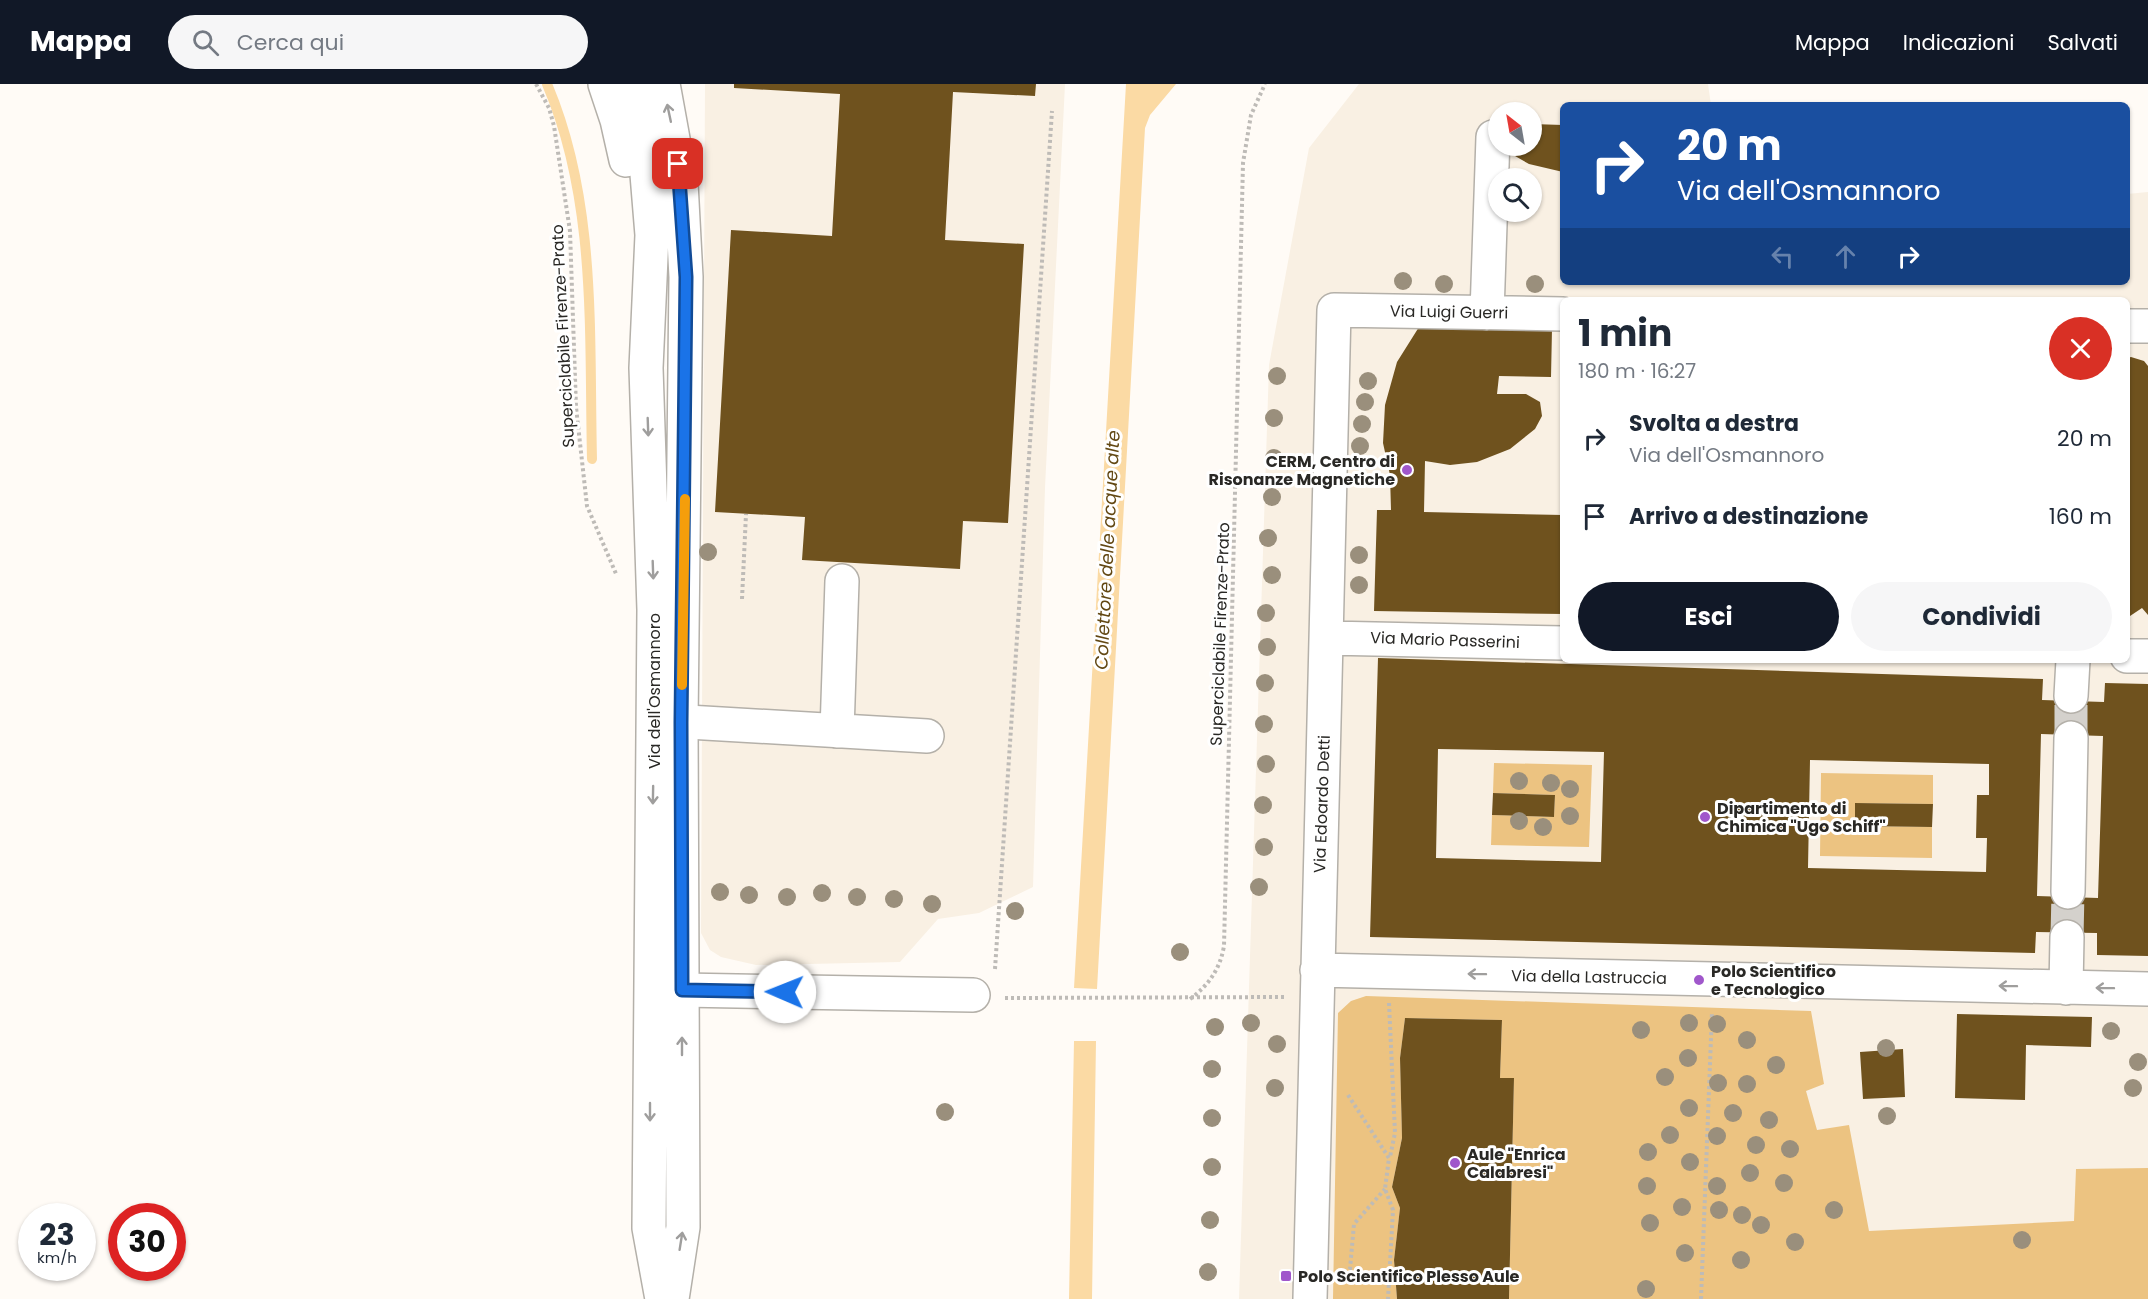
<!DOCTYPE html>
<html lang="it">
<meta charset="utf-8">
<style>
:root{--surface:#fff;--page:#f6f6f7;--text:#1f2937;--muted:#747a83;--accent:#111827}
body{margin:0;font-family:Poppins,sans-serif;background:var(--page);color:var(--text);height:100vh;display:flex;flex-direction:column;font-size:22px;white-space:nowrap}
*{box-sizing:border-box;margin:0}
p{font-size:20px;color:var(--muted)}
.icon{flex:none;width:33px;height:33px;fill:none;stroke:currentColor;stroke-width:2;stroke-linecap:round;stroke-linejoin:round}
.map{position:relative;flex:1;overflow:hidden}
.details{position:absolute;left:1560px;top:213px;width:570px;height:366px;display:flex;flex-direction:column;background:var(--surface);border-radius:9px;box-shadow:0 2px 4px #0004}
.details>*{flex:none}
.banner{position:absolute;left:1560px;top:18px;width:570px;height:183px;border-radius:9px;box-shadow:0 2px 4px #0004;background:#1a4fa0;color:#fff;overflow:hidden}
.needle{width:39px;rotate:329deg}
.tools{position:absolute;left:1488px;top:18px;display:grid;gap:12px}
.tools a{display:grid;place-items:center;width:54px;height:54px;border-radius:50%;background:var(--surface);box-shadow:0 2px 4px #0004;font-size:30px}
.speed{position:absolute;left:18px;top:1119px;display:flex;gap:12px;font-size:30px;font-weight:700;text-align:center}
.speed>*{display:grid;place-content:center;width:78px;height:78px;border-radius:50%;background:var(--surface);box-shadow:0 2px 4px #0004;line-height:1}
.speed small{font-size:15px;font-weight:400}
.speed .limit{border:9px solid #d22;background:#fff;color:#111}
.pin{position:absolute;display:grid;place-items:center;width:51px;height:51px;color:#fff;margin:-26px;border-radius:12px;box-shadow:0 3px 9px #0006}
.me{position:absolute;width:66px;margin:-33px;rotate:271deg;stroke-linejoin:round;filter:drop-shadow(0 0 4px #0008)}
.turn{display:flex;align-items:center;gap:21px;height:126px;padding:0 18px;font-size:27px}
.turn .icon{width:78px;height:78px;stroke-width:2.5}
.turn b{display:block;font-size:42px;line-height:51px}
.lanes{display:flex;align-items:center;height:57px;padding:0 18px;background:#0003;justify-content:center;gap:30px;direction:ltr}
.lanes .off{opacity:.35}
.round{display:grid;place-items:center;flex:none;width:63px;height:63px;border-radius:32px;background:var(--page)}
.headline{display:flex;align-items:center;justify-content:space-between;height:102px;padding:0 18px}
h1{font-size:36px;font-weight:700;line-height:45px}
.action{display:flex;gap:12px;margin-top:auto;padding:12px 18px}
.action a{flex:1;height:69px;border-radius:36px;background:var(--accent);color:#fff;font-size:24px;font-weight:700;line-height:69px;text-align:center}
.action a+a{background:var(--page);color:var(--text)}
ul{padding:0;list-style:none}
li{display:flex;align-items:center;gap:18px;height:78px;padding:0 18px}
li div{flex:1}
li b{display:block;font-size:22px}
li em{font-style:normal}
header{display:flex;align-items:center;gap:36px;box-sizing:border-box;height:84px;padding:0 30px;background:var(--accent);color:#fff}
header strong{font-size:28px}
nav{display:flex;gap:33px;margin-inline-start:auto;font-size:21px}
.search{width:420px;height:54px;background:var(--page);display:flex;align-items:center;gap:15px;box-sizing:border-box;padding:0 21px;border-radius:33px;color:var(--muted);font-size:22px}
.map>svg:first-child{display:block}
.built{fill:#f9f0e3;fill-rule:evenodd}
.green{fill:#ecc381}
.water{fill:#fbdaa4}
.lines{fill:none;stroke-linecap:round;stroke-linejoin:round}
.stream{stroke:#fbdaa4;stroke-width:10}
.building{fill:#6f521e;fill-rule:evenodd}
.minor-tunnel{stroke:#d4d1cc;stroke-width:33;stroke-dasharray:33 16;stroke-linecap:butt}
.minor-casing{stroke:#b4b0a9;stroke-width:36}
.major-casing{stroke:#b4b0a9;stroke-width:36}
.path{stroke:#bebbb7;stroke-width:4;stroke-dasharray:3 3;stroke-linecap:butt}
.minor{stroke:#fff;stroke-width:33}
.major{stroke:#fff;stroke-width:33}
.tree{fill:#9a8f7c}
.oneway{stroke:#9f9e9d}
.route-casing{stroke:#114b97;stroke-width:15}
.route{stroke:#1a73e8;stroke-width:10}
.slow{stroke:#f59e0b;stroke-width:10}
.poi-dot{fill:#a057cb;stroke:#fff;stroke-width:2}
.labels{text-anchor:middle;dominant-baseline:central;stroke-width:6;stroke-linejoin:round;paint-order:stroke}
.street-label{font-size:16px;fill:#292825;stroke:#fff}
.poi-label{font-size:16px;font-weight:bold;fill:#292825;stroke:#fff;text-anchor:start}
.water-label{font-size:18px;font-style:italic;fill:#634813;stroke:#fff}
</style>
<header>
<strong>Mappa</strong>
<div class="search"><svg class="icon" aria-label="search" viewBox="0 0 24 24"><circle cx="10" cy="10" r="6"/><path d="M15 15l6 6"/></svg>Cerca qui</div>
<nav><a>Mappa</a><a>Indicazioni</a><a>Salvati</a></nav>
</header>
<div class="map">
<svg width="2148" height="1215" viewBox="0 0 2148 1215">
<rect width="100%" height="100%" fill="#fffbf6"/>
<path class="built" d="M705 0H1065L1045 404 1033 803 979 829 938 835 900 878 756 881 721 873 710 866 701 849Z
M1359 0H1708L1711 21H1563V198H2127V110L2148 108V1215H1239L1269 281 1309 64ZM1498 28H1532V62H1498ZM1498 94H1532V128H1498ZM1563 216H2127V576H1563Z"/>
<path class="green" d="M1494 679 1592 681 1589 763 1491 761 1492 731 1554 733 1555 711 1493 709Z
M1821 689 1933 691V720L1855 719V742L1932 743V774L1820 772Z
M1366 912 1811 927 1824 1000 1806 1007 1817 1046 1849 1041 1869 1147 2074 1137 2076 1085 2148 1084V1215H1509L1514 994H1500L1502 936 1405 934 1400 974 1402 1054 1392 1103 1400 1124 1394 1176 1397 1215H1333L1338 929 1351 917Z"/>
<path class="water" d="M1126 0H1176L1150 31 1145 44 1097 905 1074 904Z
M1074 957H1096L1092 1215H1069Z"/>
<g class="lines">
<path class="stream" d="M547 0C597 117 589 249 592 375"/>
</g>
<path class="building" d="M734 0H1036L1035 12 953 8 945 156 1024 160 1008 439 963 437 960 485 802 476 805 433 715 428 731 146 832 152 840 10 734 4Z
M1532 40 1563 41V88L1529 80 1508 68V62H1532Z
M1419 243 1552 245 1551 293 1499 292 1497 310H1526L1540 318 1542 332 1535 345 1510 365 1477 378 1450 381 1425 377 1424 428 1563 431V530L1374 527 1377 426H1391L1390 391 1383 359 1385 321 1397 278Z
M2131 273 2144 277 2148 282V531L2142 524 2127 534V274Z
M1378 574 2043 595 2042 616 2104 618 2105 599 2148 600V872L2097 871V849L2036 848 2035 869 1370 853ZM2041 650 2103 652 2098 814 2037 812ZM1438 665 1604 668 1601 778 1436 774ZM1810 676 1989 680V711H1977L1976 754H1987L1986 788 1808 784Z
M1493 709 1555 711 1554 733 1492 731Z
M1855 719 1933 720 1932 743 1855 742Z
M1957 930 2092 933 2091 963 2026 961 2025 1016 1955 1014Z
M1405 934 1502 936 1500 994H1514L1509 1215H1397L1394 1176 1400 1124 1392 1103 1402 1054 1400 974Z
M1903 965 1905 1013 1863 1015 1860 968Z"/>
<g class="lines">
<path class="minor-tunnel" d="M2071 654V612
M2067 853 2068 808"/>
<g class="minor-casing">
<path id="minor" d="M1487 229 1493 53
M2127 242H2148
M1328 554 1563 559
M2127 572H2148
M2071 612 2073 576
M654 636 927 652
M837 647 842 497
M2068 808 2071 654
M1317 886 2148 905
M2066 904 2067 853
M682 906 973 911
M1310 1215 1334 226 1563 230"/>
</g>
<g class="major-casing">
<path id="major" d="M605 0 617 36 626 76
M633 0 645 66 652 151 646 284 654 526 649 1144 662 1215
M663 0 681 99 686 193 681 638 683 1143 672 1215"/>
</g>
<path class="path" d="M536 0 549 24 554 42 570 147 576 323 587 422 617 492
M742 515 746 430
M995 885 1052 27
M1005 914 1285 913
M1190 915C1209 901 1220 885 1224 862L1243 79 1251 31 1265 0
M1389 919 1395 1049 1390 1073
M1348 1011 1389 1074 1385 1105 1393 1126 1388 1215
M1344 1188 1350 1185 1354 1140 1385 1105
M1701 1215 1712 928"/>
<use href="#minor" class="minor"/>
<use href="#major" class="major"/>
</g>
<g class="tree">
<circle cx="1403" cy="197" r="9"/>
<circle cx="1444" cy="200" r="9"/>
<circle cx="1535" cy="200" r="9"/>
<circle cx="1277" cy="292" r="9"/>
<circle cx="1368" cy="297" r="9"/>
<circle cx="1365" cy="318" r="9"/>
<circle cx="1274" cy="334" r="9"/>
<circle cx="1362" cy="340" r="9"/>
<circle cx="1360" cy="362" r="9"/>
<circle cx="1274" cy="374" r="9"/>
<circle cx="1272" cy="413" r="9"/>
<circle cx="1268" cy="454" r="9"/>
<circle cx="708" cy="468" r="9"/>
<circle cx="1359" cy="471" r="9"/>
<circle cx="1272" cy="491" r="9"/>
<circle cx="1359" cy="501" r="9"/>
<circle cx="1266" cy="529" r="9"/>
<circle cx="1267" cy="563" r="9"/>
<circle cx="1265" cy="599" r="9"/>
<circle cx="1264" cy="640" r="9"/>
<circle cx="1266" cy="680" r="9"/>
<circle cx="1519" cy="697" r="9"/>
<circle cx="1551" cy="699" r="9"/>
<circle cx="1570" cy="705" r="9"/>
<circle cx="1263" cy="721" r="9"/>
<circle cx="1570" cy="732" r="9"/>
<circle cx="1519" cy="737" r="9"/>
<circle cx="1543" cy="743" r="9"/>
<circle cx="1264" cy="763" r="9"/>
<circle cx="1259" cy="803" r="9"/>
<circle cx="720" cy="808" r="9"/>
<circle cx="822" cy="809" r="9"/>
<circle cx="749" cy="811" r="9"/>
<circle cx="787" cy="813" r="9"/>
<circle cx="857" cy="813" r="9"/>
<circle cx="894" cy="815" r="9"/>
<circle cx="932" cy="820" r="9"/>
<circle cx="1015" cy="827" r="9"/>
<circle cx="1180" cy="868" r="9"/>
<circle cx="1251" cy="939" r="9"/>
<circle cx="1689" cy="939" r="9"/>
<circle cx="1717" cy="940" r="9"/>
<circle cx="1215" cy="943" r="9"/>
<circle cx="1641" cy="946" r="9"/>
<circle cx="2111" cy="947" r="9"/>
<circle cx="1747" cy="956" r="9"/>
<circle cx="1277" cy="960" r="9"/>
<circle cx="1886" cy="964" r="9"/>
<circle cx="1688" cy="974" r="9"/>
<circle cx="2138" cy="978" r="9"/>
<circle cx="1776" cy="981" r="9"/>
<circle cx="1212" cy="985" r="9"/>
<circle cx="1665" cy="993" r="9"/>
<circle cx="1718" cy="999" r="9"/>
<circle cx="1747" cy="1000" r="9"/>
<circle cx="1275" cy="1004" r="9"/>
<circle cx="2133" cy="1004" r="9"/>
<circle cx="1689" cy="1024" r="9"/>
<circle cx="945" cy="1028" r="9"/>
<circle cx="1733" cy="1029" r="9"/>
<circle cx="1887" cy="1032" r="9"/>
<circle cx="1212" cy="1034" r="9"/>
<circle cx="1769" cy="1036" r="9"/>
<circle cx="1670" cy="1051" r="9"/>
<circle cx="1717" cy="1052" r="9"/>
<circle cx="1756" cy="1061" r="9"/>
<circle cx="1790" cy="1065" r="9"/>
<circle cx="1648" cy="1068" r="9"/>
<circle cx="1690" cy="1078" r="9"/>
<circle cx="1212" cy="1083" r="9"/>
<circle cx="1750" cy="1089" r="9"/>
<circle cx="1784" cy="1099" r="9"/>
<circle cx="1647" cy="1102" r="9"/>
<circle cx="1717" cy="1102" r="9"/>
<circle cx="1682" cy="1123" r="9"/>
<circle cx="1719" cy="1126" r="9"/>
<circle cx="1834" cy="1126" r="9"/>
<circle cx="1742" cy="1131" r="9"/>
<circle cx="1210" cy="1136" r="9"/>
<circle cx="1650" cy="1139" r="9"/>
<circle cx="1761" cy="1141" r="9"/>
<circle cx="2022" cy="1156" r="9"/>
<circle cx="1795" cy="1158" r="9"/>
<circle cx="1685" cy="1169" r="9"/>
<circle cx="1741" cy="1176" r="9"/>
<circle cx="1208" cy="1188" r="9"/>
<circle cx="1646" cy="1205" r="9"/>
</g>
<defs><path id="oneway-shaft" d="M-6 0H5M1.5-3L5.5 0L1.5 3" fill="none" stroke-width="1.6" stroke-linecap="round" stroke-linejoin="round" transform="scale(1.5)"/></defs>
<g class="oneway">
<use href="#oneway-shaft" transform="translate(669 29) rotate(-102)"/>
<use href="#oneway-shaft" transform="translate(648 343) rotate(88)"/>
<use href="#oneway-shaft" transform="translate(653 486) rotate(88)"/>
<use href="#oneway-shaft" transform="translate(653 711) rotate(91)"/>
<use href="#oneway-shaft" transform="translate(1477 890) rotate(-179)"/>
<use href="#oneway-shaft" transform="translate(2008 902) rotate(-179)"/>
<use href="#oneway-shaft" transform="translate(2105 904) rotate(-179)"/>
<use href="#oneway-shaft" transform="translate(682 962) rotate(-90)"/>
<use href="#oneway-shaft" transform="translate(650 1028) rotate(90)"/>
<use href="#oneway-shaft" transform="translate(681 1157) rotate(-81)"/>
</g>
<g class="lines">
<g class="route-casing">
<path id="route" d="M678 80 686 193 681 638 682 906 785 908"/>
</g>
<use href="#route" class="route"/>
<path class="slow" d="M682 601 685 415"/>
</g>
<g class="poi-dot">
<circle cx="1407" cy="386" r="6"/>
<circle cx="1705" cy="733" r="6"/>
<circle cx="1699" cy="896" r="6"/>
<circle cx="1455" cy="1079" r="6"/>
<rect x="1280" y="1186" width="12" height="12" rx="3"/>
</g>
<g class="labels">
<g class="street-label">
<text transform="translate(1449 228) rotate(1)">Via Luigi Guerri</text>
<text transform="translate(563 252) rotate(-93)">Superciclabile Firenze-Prato</text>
<text transform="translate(1220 550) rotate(-88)">Superciclabile Firenze-Prato</text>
<text transform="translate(1445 556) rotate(2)">Via Mario Passerini</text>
<text transform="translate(654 607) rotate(-90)">Via dell'Osmannoro</text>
<text transform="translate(1322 720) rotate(-88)">Via Edoardo Detti</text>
<text transform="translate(1589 893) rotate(1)">Via della Lastruccia</text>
</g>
<g class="poi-label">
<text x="1395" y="377" text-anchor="end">CERM, Centro di<tspan x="1395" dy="18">Risonanze Magnetiche</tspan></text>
<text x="1717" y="724">Dipartimento di<tspan x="1717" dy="18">Chimica "Ugo Schiff"</tspan></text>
<text x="1711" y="887">Polo Scientifico<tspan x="1711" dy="18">e Tecnologico</tspan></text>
<text x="1467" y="1070">Aule "Enrica<tspan x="1467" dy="18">Calabresi"</tspan></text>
<text x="1298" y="1192">Polo Scientifico Plesso Aule</text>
</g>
<g class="water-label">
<text transform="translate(1107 466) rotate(-87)">Collettore delle acque alte</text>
</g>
</g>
</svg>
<div class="tools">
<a><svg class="needle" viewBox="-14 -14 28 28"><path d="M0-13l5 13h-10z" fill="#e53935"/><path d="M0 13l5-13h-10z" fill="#747a83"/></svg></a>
<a><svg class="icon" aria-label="search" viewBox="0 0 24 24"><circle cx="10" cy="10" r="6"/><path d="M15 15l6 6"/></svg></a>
</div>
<div class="speed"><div>23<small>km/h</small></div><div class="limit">30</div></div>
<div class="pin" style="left:678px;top:80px;background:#d93025"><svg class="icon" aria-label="arrive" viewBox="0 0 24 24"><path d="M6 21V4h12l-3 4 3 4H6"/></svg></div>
<svg class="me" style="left:785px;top:908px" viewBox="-20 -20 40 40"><circle r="19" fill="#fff"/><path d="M0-13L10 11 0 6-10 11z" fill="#1a73e8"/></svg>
<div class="banner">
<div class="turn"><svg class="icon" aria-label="right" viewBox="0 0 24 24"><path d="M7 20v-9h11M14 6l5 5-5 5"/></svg><div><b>20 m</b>Via dell'Osmannoro</div></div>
<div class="lanes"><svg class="icon off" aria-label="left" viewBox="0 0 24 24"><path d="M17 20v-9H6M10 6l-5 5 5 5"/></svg><svg class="icon off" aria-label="ahead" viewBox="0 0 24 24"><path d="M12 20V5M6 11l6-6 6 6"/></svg><svg class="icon" aria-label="right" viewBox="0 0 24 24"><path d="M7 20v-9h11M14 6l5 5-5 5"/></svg></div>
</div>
<section class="details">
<div class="headline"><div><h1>1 min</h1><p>180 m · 16:27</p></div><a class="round" style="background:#d93025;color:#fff"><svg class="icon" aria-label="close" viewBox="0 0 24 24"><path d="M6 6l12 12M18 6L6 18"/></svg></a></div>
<ul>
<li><svg class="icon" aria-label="right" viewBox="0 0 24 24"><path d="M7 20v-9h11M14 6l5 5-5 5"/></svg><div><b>Svolta a destra</b><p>Via dell'Osmannoro</p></div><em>20 m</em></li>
<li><svg class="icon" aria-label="arrive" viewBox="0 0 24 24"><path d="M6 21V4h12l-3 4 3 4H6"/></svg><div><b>Arrivo a destinazione</b></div><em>160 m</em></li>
</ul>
<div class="action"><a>Esci</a><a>Condividi</a></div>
</section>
</div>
